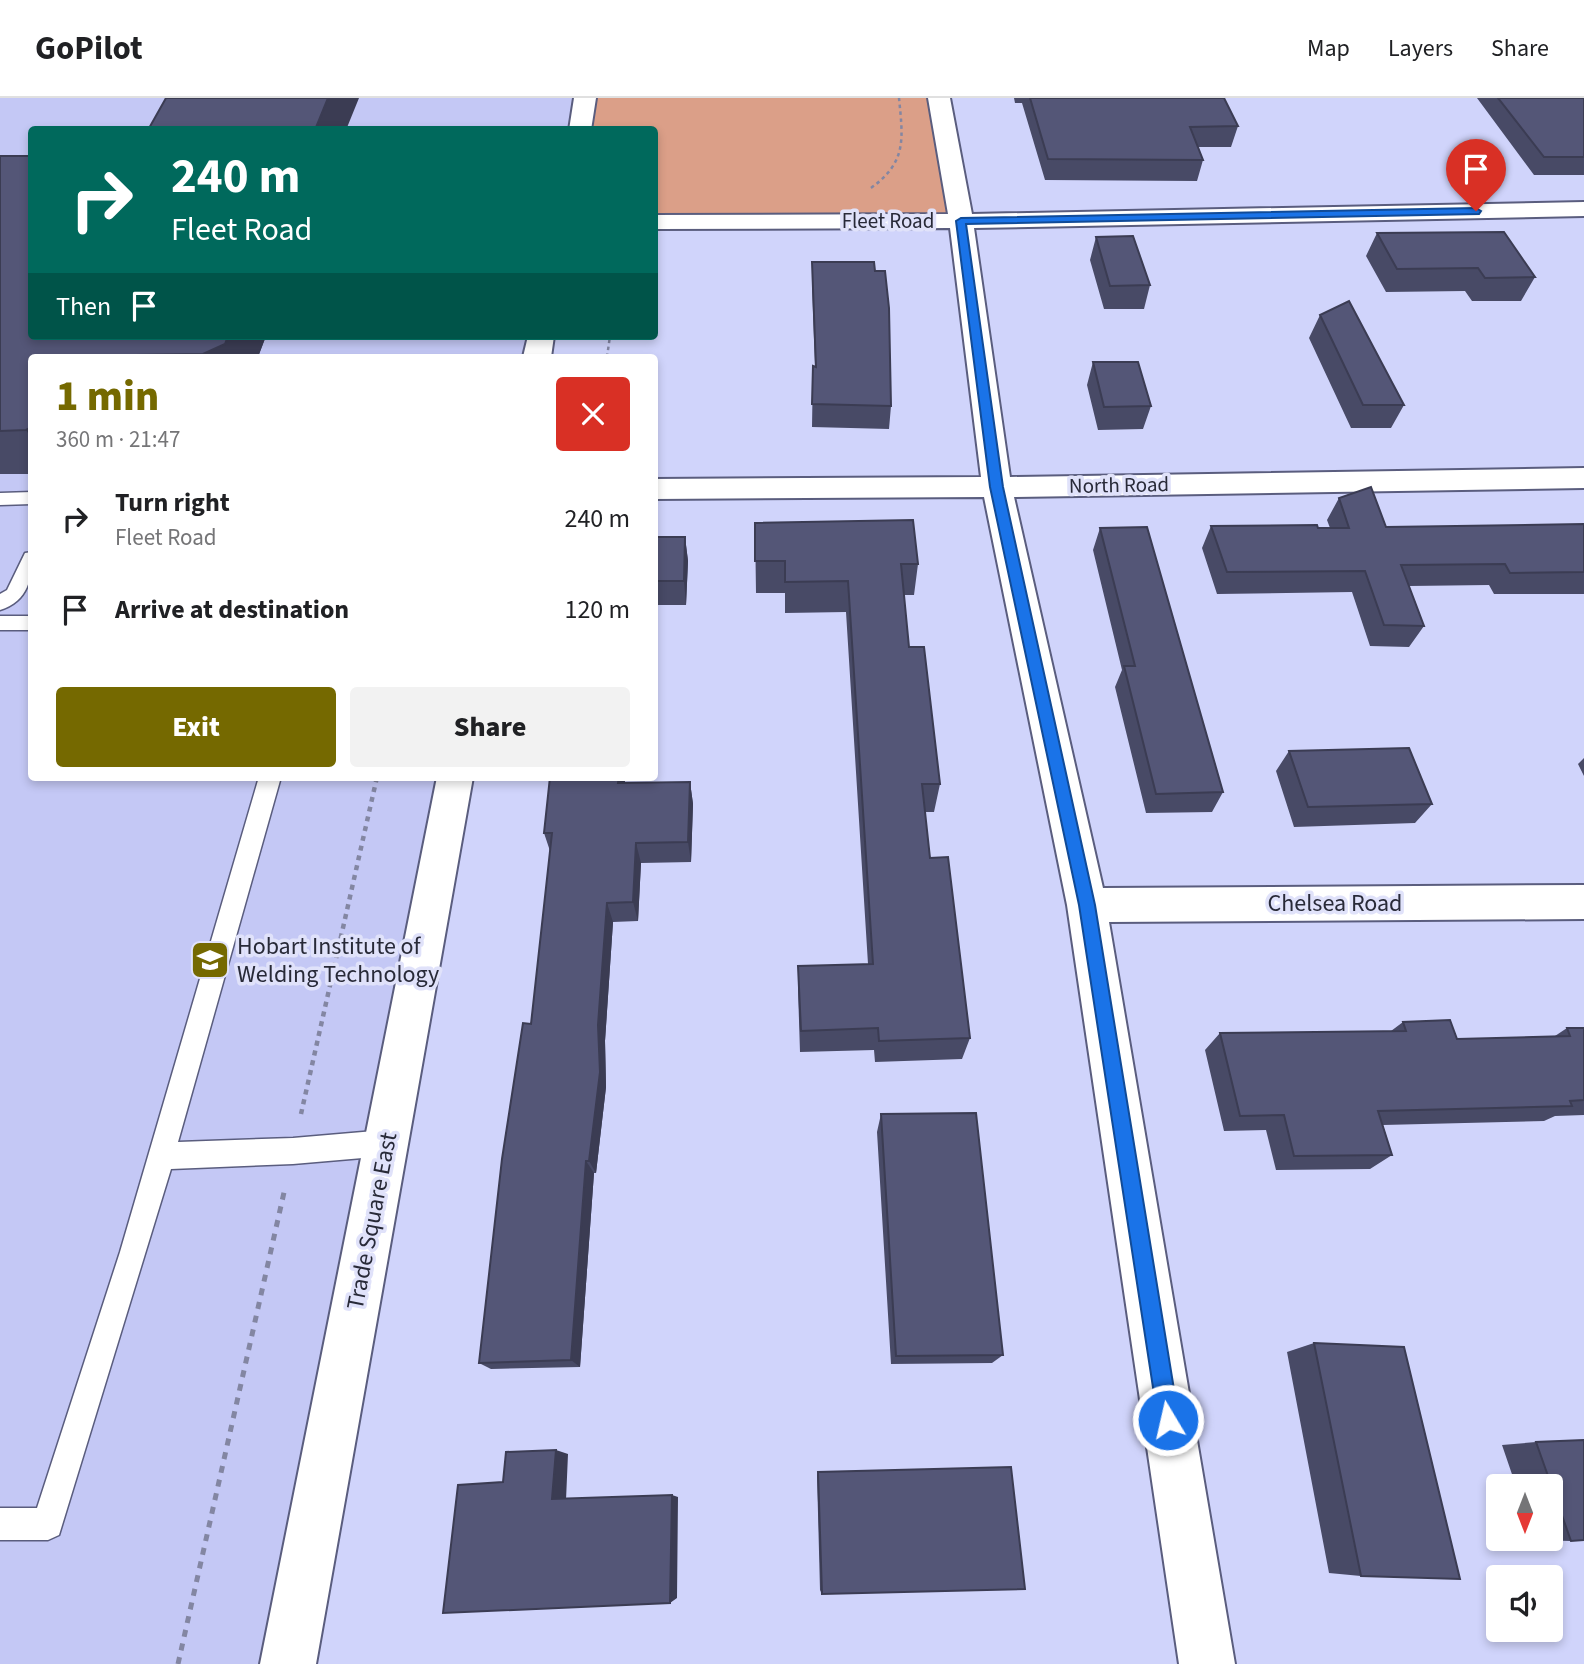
<!DOCTYPE html>
<meta charset="utf-8">
<style>
:root{--surface:#fff;--page:#f2f2f2;--text:#202124;--muted:#757577;--line:#e0e0e0;--accent:#756900}
body{margin:0;font-family:"Source Sans 3",sans-serif;background:var(--page);color:var(--text);height:100vh;display:flex;flex-direction:column;font-size:26px;white-space:nowrap}
*{box-sizing:border-box;margin:0}
p{font-size:23px;color:var(--muted)}
.icon{flex:none;width:38px;height:38px;fill:none;stroke:currentColor;stroke-width:2;stroke-linecap:round;stroke-linejoin:round}
.map{position:relative;flex:1;overflow:hidden}
.side{position:absolute;left:28px;top:256px;width:630px;height:427px;display:flex;flex-direction:column;background:var(--surface);border-radius:7px;box-shadow:0 4px 10px #0003}
.side>*{flex:none}
.top-card{position:absolute;left:28px;top:28px;width:630px;height:214px;border-radius:7px;box-shadow:0 4px 10px #0003;background:#00695c;color:#fff;overflow:hidden}
.needle{width:46px;rotate:180deg}
.controls{position:absolute;left:1486px;top:1376px;display:grid;gap:14px}
.controls a{display:grid;place-items:center;width:77px;height:77px;border-radius:7px;background:var(--surface);box-shadow:0 4px 10px #0003;font-size:35px}
.pin{position:absolute;display:grid;place-items:center;width:60px;height:60px;color:#fff;margin:-72px -30px;border-radius:50% 50% 50% 0;rotate:-45deg;box-shadow:0 0 7px #0007}
.pin .icon{rotate:45deg}
.me{position:absolute;width:77px;margin:-38px;rotate:351deg;stroke-linejoin:round;filter:drop-shadow(0 0 5px #0008)}
.turn{display:flex;align-items:center;gap:24px;height:147px;padding:0 28px;font-size:32px}
.turn .icon{width:91px;height:91px;stroke-width:2.5}
.turn b{display:block;font-size:49px;line-height:60px}
.then{display:flex;align-items:center;height:66px;padding:0 28px;background:#0003;gap:14px;font-size:26px}
.round{display:grid;place-items:center;flex:none;width:74px;height:74px;border-radius:7px;background:var(--page)}
.summary{display:flex;align-items:center;justify-content:space-between;height:119px;padding:0 28px}
h1{font-size:42px;font-weight:800;line-height:52px;color:var(--accent)}
.cta{display:flex;gap:14px;margin-top:auto;padding:14px 28px}
.cta a{flex:1;height:80px;border-radius:7px;background:var(--accent);color:#fff;font-size:28px;font-weight:800;line-height:80px;text-align:center}
.cta a+a{background:var(--page);color:var(--text)}
ul{padding:0;list-style:none}
li{display:flex;align-items:center;gap:21px;height:91px;padding:0 28px}
li div{flex:1}
li b{display:block;font-size:26px}
li em{font-style:normal}
header{display:flex;align-items:center;gap:42px;box-sizing:border-box;height:98px;padding:0 35px;background:var(--surface);border-bottom:2px solid var(--line)}
header strong{font-size:33px}
nav{display:flex;gap:38px;margin-inline-start:auto;font-size:24px}
.map>svg:first-child{display:block}
.built{fill:#c4c8f5}
.green{fill:#db9f88}
.lines{fill:none;stroke-linecap:round;stroke-linejoin:round}
.service-casing{stroke:#5a5d7e;stroke-width:3}
.minor-casing{stroke:#5a5d7e;stroke-width:4}
.path-far2{stroke:#8386a2;stroke-width:2.5;stroke-dasharray:3.5 3.5;stroke-linecap:butt}
.path-far1{stroke:#8386a2;stroke-width:4.5;stroke-dasharray:5 5;stroke-linecap:butt}
.path{stroke:#8386a2;stroke-width:5;stroke-dasharray:7 7;stroke-linecap:butt}
.service{fill:#fff;fill-rule:evenodd}
.minor{fill:#fff;fill-rule:evenodd}
.wall{fill:#484a66}
.shaded-wall{fill:#3b3c53}
.building{fill:#545677;stroke:#3b3c53;stroke-width:2}
.route{fill:#1a73e8;stroke:#114b97;stroke-width:2}
.labels{text-anchor:middle;dominant-baseline:central;stroke-width:7;stroke-linejoin:round;paint-order:stroke}
.far-street-label{font-size:21px;fill:#282a38;stroke:#e0e2fa}
.street-label{font-size:24px;fill:#282a38;stroke:#e0e2fa}
.poi-label{font-size:24px;fill:#282a38;stroke:#e0e2fa;text-anchor:start}
</style>
<header>
<strong>GoPilot</strong>
<nav><a>Map</a><a>Layers</a><a>Share</a></nav>
</header>
<div class="map">
<svg width="1584" height="1566" viewBox="0 0 1584 1566">
<rect width="100%" height="100%" fill="#d0d4fb"/>
<path class="built" d="M0 0H585L580 31 32 32V238H541L537 259H32V679H455L288 1566H0Z"/>
<path class="green" d="M585 0H939L961 123 655 124 654 32H580Z"/>
<g class="lines">
<g class="service-casing">
<path id="service" d="M32 394V406L0 407V395Z
M32 454C32 480 29 503 0 512V496L7 492 25 455Z
M0 518H32V532H0Z
M259 679H281L178 1044 293 1040 386 1032 395 1036 399 1045 395 1054 386 1058 293 1066 171 1071 59 1437 48 1442H0V1410H37L120 1154Z"/>
</g>
<g class="minor-casing">
<path id="minor" d="M574 0H596L591 32H569Z
M928 0H950L972 116 1584 104V118L974 130 1010 379 1584 370V390L1014 399 1103 790 1584 787V821L1109 824 1235 1566H1179L1067 807 984 399 654 401V381L981 379 950 130 654 131V117L948 116Z
M528 238H554L551 259H523Z
M437 679H473L316 1566H260Z"/>
</g>
<path class="path-far2" d="M871 90C907 64 903 41 899 0
M607 259 610 238"/>
<path class="path-far1" d="M301 1016 377 679"/>
<path class="path" d="M178 1566 285 1090"/>
<use href="#service" class="service"/>
<use href="#minor" class="minor"/>
</g>
<path class="wall" d="M1014 0H1224L1238 28 1231 49H1198L1203 62 1197 83 1045 82 1022 5H1015Z
M1477 0H1584V77H1534Z
M0 58 266 238 258 259H32V376H0Z
M1377 135 1535 179 1521 203H1472L1465 193 1386 194 1366 158Z
M1096 139 1150 187 1144 211H1104L1090 162Z
M812 164 891 308 889 331 812 329 813 268H815L812 187Z
M1320 217 1404 307 1391 330H1351L1309 240Z
M1093 264 1151 308 1143 331 1098 332 1087 287Z
M1339 400 1386 429 1584 426V496H1494L1489 487 1409 488 1424 528 1409 549 1370 548 1352 494 1217 496 1202 450 1211 428 1330 430 1327 422Z
M755 425 918 466 914 497H904L909 549 940 686 934 714H925L930 760 970 940 962 961 875 964 874 952 800 954 798 891V868L868 866 846 514 785 515V495H756Z
M1100 430 1223 694 1212 714 1146 715 1115 589 1122 572 1093 452Z
M654 439H685L688 463 686 507H654Z
M1289 653 1432 706 1415 725 1294 729 1276 673Z
M1584 660V678L1578 666Z
M550 679H625V685L690 684 693 706 691 764 641 765 638 823 613 824 605 943 606 989 596 1075H594L580 1269 491 1271 479 1265 531 926 550 753 544 735Z
M1403 924 1457 941 1555 938 1567 930H1584V1017L1555 1018 1544 1023 1383 1027 1392 1057 1370 1071 1276 1072 1266 1032 1224 1033 1205 952 1220 935 1391 933Z
M881 1016 1003 1257 992 1265 891 1266 877 1034Z
M1314 1245 1361 1478 1329 1475 1287 1254Z
M1536 1344 1571 1443 1534 1442V1440H1550V1388H1516L1502 1347Z
M818 1374 822 1496 820 1492 817 1377Z"/>
<path class="shaded-wall" d="M328 0H359L346 32H315Z
M228 238H266L258 259H205L203 256Z
M32 329V341L26 332Z
M685 439 688 463 686 507 684 483Z
M619 679H625L623 707 618 685Z
M690 684 693 706 691 764 688 744Z
M636 745 641 765 638 823 633 804Z
M607 805 613 824 605 943 606 989 596 1075 589 1063Z
M586 1063 594 1075 580 1269 571 1262Z
M556 1352 568 1356 566 1402 552 1401Z
M672 1397 678 1399 677 1500 670 1505Z"/>
<path class="building" d="M166 0H328L315 32H148Z
M1030 0H1224L1238 28 1190 29 1203 62 1048 61Z
M1498 0H1584V59H1544Z
M0 58H32V238H228L225 246 203 256 136 257 135 259H32V329L26 332 0 333Z
M1504 134 1535 179 1485 180 1478 170 1397 171 1377 135Z
M1133 138 1150 187 1110 188 1096 139Z
M812 164H874L875 173H885L889 210 891 308 812 306 813 268 816 269Z
M1349 203 1404 307H1363L1320 217Z
M1093 264H1138L1151 308 1104 309Z
M1371 389 1386 429 1584 426V474L1510 475 1505 466 1401 467 1424 528 1384 527 1365 473 1227 474 1211 428 1317 427 1318 430H1349L1339 400Z
M913 422 918 466H901L909 549H924L940 686H922L930 760 948 759 970 940 879 943 878 930 801 933 798 868 873 866 848 483 785 484V463H755V425Z
M1147 429 1223 694 1156 696 1124 568H1135L1100 430Z
M654 439H685L684 483H654Z
M1409 650 1432 706 1308 709 1289 653Z
M550 679H619L618 685 690 684 688 744 636 745 633 804 607 805 598 927 600 974 589 1063H586L571 1262 479 1265 502 1061 523 925 531 926 552 735H544Z
M1450 922 1457 941 1570 938 1567 930H1584V1002L1570 1003 1572 1008 1378 1013 1392 1057 1294 1058 1284 1017 1240 1018 1220 935 1406 933 1403 924Z
M976 1015 1003 1257 896 1258 881 1016Z
M1314 1245 1404 1249 1460 1481 1361 1478Z
M1584 1342V1442L1571 1443 1536 1344Z
M556 1352 552 1401 672 1397 670 1505 443 1515 458 1387 503 1384 506 1354Z
M1011 1369 1025 1491 822 1496 818 1374Z"/>
<path class="route" d="M1476 110 1481 113 1479 116 966 126 1003 389 1095 807 1179 1322 1175 1329 1168 1332 1161 1329 1158 1322 1079 807 990 389 956 123 961 120Z"/>
<defs>
<g id="university-square" transform="scale(2.0125)"><rect x="-9" y="-9" width="18" height="18" rx="4" fill="#756900" stroke="#e0e2fa"/><path d="M0-5L7-2L0 1L-7-2ZM-4 1L0 2.5L4 1V4Q0 6-4 4Z" fill="#fff"/></g>
</defs>
<g fill-rule="evenodd">
<use href="#university-square" x="210" y="862"/>
</g>
<g class="labels">
<g class="far-street-label">
<text x="888" y="123">Fleet Road</text>
<text transform="translate(1119 387) rotate(-1)">North Road</text>
</g>
<g class="street-label">
<text x="1335" y="805">Chelsea Road</text>
<text transform="translate(372 1123) rotate(-79)">Trade Square East</text>
</g>
<g class="poi-label">
<text x="237" y="848">Hobart Institute of<tspan x="237" dy="28">Welding Technology</tspan></text>
</g>
</g>
</svg>
<div class="controls">
<a><svg class="needle" viewBox="-14 -14 28 28"><path d="M0-13l5 13h-10z" fill="#e53935"/><path d="M0 13l5-13h-10z" fill="#757577"/></svg></a>
<a><svg class="icon" aria-label="sound" viewBox="0 0 24 24"><path d="M4 9h4l5-4v14l-5-4H4zM17 9q2 3 0 6"/></svg></a>
</div>
<div class="pin" style="left:1476px;top:113px;background:#d93025"><svg class="icon" aria-label="arrive" viewBox="0 0 24 24"><path d="M6 21V4h12l-3 4 3 4H6"/></svg></div>
<svg class="me" style="left:1168px;top:1322px" viewBox="-20 -20 40 40"><circle r="17" fill="#1a73e8" stroke="#fff" stroke-width="3"/><path d="M0-11L8 9 0 5-8 9z" fill="#fff"/></svg>
<div class="top-card">
<div class="turn"><svg class="icon" aria-label="right" viewBox="0 0 24 24"><path d="M7 20v-9h11M14 6l5 5-5 5"/></svg><div><b>240 m</b>Fleet Road</div></div>
<div class="then">Then<svg class="icon" aria-label="arrive" viewBox="0 0 24 24"><path d="M6 21V4h12l-3 4 3 4H6"/></svg></div>
</div>
<section class="side">
<div class="summary"><div><h1>1 min</h1><p>360 m · 21:47</p></div><a class="round" style="background:#d93025;color:#fff"><svg class="icon" aria-label="close" viewBox="0 0 24 24"><path d="M6 6l12 12M18 6L6 18"/></svg></a></div>
<ul>
<li><svg class="icon" aria-label="right" viewBox="0 0 24 24"><path d="M7 20v-9h11M14 6l5 5-5 5"/></svg><div><b>Turn right</b><p>Fleet Road</p></div><em>240 m</em></li>
<li><svg class="icon" aria-label="arrive" viewBox="0 0 24 24"><path d="M6 21V4h12l-3 4 3 4H6"/></svg><div><b>Arrive at destination</b></div><em>120 m</em></li>
</ul>
<div class="cta"><a>Exit</a><a>Share</a></div>
</section>
</div>
